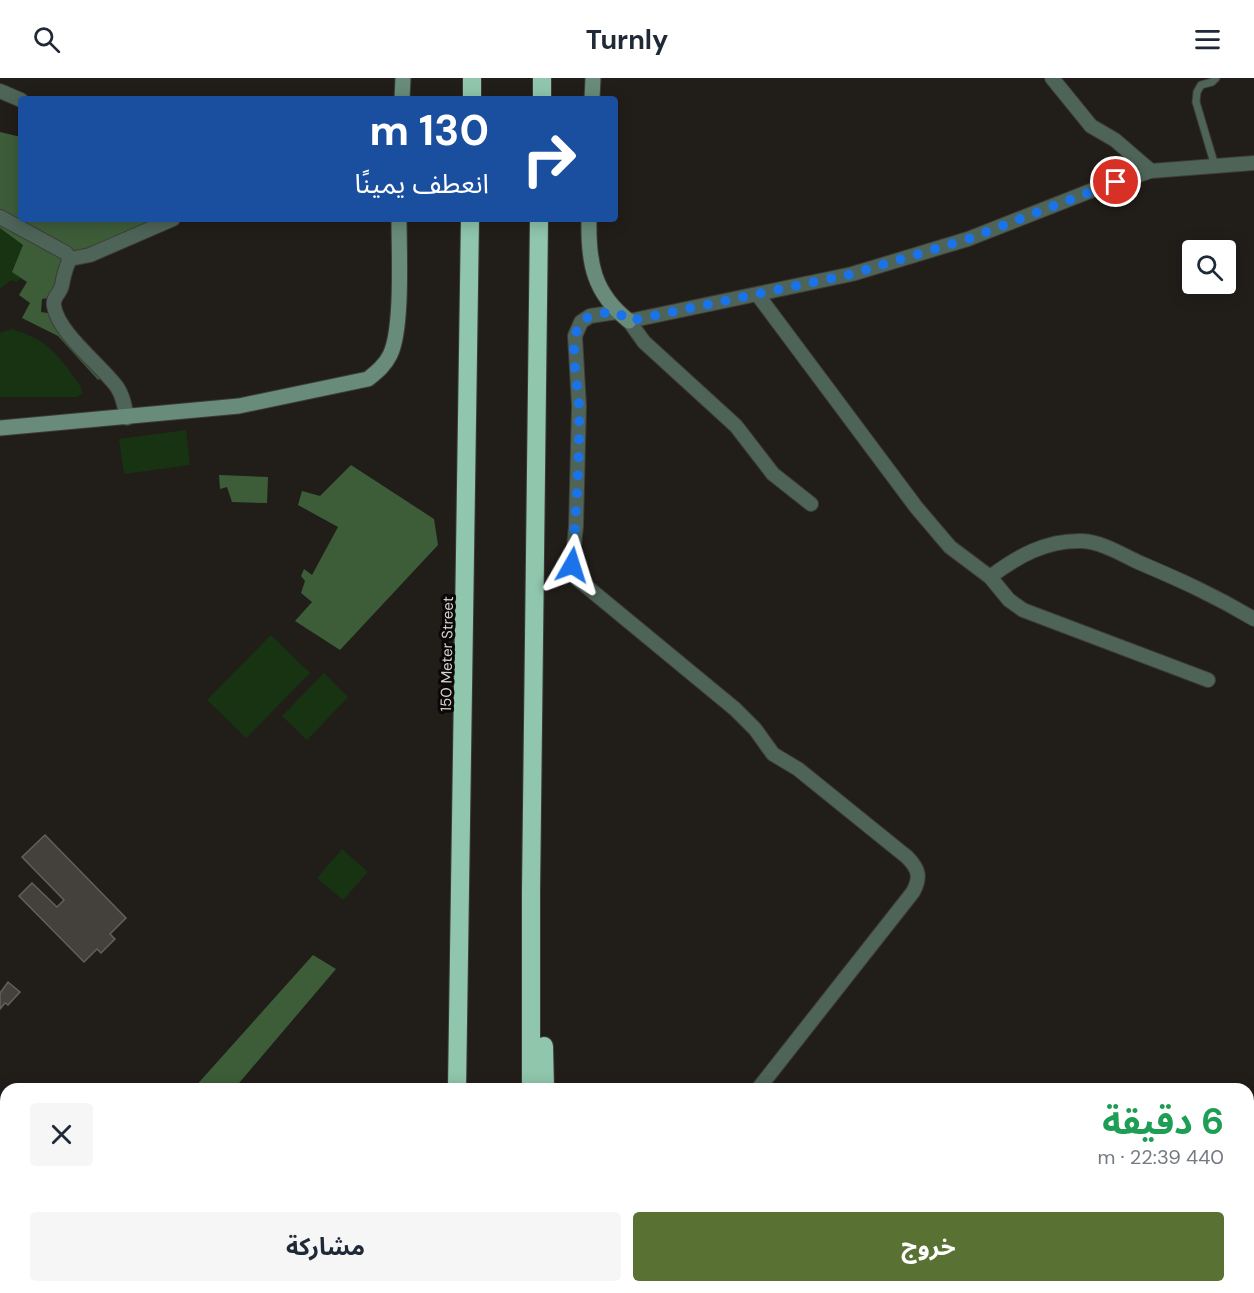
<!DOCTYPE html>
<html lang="ar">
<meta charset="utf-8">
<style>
:root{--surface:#fff;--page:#f6f6f7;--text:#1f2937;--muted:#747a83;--accent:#597132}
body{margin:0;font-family:"DM Sans","Noto Sans Arabic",sans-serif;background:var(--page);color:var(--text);direction:rtl;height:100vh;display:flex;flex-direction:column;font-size:22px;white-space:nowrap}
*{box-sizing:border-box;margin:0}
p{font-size:20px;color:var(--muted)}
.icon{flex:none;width:33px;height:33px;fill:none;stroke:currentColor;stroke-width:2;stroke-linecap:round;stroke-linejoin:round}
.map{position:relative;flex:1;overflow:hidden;direction:ltr}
.sheet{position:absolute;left:0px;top:1005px;width:1254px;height:210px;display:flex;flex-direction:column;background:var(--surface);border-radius:18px 18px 0 0;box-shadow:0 3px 15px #0003;direction:rtl}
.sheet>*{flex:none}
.top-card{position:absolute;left:18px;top:18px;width:600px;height:126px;border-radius:6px;box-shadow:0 3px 15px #0003;direction:rtl;background:#1a4fa0;color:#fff;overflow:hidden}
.fabs{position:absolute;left:1182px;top:162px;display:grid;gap:12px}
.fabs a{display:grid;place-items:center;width:54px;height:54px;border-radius:6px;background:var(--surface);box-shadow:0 3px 15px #0003;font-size:30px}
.pin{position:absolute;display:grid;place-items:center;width:51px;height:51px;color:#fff;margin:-26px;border:3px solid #fff;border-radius:50%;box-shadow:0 2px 6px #0007}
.me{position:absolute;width:66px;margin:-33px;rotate:6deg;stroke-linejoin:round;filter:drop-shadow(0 0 4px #0008)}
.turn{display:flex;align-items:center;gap:21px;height:126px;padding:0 30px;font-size:27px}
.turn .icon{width:78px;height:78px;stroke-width:2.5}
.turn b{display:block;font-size:42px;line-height:51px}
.round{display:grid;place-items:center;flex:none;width:63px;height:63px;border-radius:6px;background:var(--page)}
.overview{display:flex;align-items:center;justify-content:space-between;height:102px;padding:0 30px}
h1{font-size:36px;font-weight:700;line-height:45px;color:#1e9e55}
.action{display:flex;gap:12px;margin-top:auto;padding:12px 30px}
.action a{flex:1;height:69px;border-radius:6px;background:var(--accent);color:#fff;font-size:24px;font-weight:700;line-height:69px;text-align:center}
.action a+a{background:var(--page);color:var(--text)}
header{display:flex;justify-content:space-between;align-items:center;height:78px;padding:0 30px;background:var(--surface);font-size:27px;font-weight:700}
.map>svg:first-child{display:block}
.green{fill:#173312}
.forest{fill:#3d5d39}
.building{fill:#44413d;stroke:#635f5b;stroke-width:1.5}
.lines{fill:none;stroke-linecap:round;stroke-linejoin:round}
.lane-casing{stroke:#3e3b37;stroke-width:9}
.street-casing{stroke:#3e3b37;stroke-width:16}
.secondary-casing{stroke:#3e3b37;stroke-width:17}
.highway-casing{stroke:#3e3b37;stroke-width:20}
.lane{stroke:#4e6459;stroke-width:7}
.street{stroke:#4e6459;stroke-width:14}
.secondary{stroke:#688b7b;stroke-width:15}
.highway{stroke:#8fc6ac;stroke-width:18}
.route{stroke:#1a73e8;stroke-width:10;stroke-dasharray:0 18}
.labels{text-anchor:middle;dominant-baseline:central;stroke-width:6;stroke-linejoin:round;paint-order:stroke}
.street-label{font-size:15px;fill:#d6d4d2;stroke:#090807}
</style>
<header><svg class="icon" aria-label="menu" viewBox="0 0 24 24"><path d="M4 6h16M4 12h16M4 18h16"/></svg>Turnly<svg class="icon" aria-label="search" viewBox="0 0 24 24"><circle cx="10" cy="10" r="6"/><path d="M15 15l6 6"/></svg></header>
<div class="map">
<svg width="1254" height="1215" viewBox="0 0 1254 1215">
<rect width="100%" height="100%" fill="#211e1a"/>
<path class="green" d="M0 150 23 167 12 193 21 200 17 204 11 202 0 211Z
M11 251C48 261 60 279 81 309L82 316 76 319H0V255Z
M186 352 190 387 124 396 119 361Z
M271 557 310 595 246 660 207 622Z
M324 595 348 619 307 662 282 638Z
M342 771 368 794 343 822 317 800Z"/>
<path class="forest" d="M0 54 21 59V141H160L79 176 0 135Z
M0 142 65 180 59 200 49 220 42 221 41 234 53 236 104 299 98 302 58 258 22 240 30 225 19 217 27 204 12 194 23 167 0 150Z
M351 387 434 441 438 467 340 572 295 543 312 524 301 515 305 503 301 498 304 491 312 497 338 449 298 427 302 413 320 418Z
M219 397 268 399 267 425 232 424 227 409 220 411Z
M313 877 336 891 234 1011H193Z"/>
<path class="building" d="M45 757 126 840 110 856 115 861 101 875 97 871 84 884 19 818 32 805 57 829 64 822 22 779Z
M8 904 20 914 8 927 5 925 0 931V915Z
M6 1033V1071L0 1064V1038Z
M1248 1178H1254V1205L1248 1206Z
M1110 1209H1141L1142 1215H1111Z"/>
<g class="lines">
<g class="lane-casing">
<path id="lane" d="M1215 88 1196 24 1197 14 1201 7 1212 4 1216 0"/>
</g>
<g class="street-casing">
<path id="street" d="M1052 0 1091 48 1115 62 1151 93
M0 13 21 22
M0 139 66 175 70 181C65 190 64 197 62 207 61 215 52 219 54 228 58 255 101 287 117 309 123 318 125 329 127 340
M70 181 90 177 173 141
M757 216 916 429 950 469 990 499 1009 522 1023 532 1208 602
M617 234 590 238 581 244 575 258 579 328 576 448 572 487 575 499 735 631 755 651 773 676 798 691 907 779C919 791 921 799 913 814L758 1011
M811 426 773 396 736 348 644 264 629 243 852 196 968 161 1098 110 1151 93 1254 85
M990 499C1018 478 1046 462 1082 463 1102 464 1121 476 1138 484 1180 502 1214 517 1254 541
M1248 1168 1254 1167
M1163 1209 1164 1215
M993 1215 1027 1209"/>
</g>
<g class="secondary-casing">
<path id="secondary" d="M402 21 403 0
M592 21 593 0
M589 141C588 184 593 215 629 243
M0 350 239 328 368 301C378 293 385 287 390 277 403 251 399 173 399 141"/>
</g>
<g class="highway-casing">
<path id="highway" d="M472 21V0
M542 21V0
M544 968 545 1011
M457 1011 470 141
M531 1011V814L539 141
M577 1209 579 1215
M440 1215 441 1209
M453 1215V1209
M526 1215V1209"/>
</g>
<use href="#lane" class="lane"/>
<use href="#street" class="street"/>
<use href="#secondary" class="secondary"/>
<use href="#highway" class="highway"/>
</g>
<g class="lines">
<path class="route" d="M572 487C576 434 580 381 579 327 578 307 569 269 578 250 585 235 603 235 617 234L629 243 852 196 968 161 1116 104"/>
</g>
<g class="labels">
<g class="street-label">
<text transform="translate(447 576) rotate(-89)">150 Meter Street</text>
</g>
</g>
</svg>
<div class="fabs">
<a><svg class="icon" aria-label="search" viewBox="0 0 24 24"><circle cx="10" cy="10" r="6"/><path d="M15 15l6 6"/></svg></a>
</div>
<div class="pin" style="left:1116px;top:104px;background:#d93025"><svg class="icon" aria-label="arrive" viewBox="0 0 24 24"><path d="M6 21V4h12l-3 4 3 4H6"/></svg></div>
<svg class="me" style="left:572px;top:487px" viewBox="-20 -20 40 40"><path d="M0-17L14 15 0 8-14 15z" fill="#1a73e8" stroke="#fff" stroke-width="4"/></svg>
<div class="top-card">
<div class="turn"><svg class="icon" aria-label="right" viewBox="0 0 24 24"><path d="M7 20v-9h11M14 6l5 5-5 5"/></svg><div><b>130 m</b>انعطف يمينًا</div></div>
</div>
<section class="sheet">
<div class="overview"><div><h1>6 دقيقة</h1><p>440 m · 22:39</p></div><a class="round"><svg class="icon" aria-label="close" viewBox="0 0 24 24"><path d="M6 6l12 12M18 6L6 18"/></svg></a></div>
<div class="action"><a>خروج</a><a>مشاركة</a></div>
</section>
</div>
